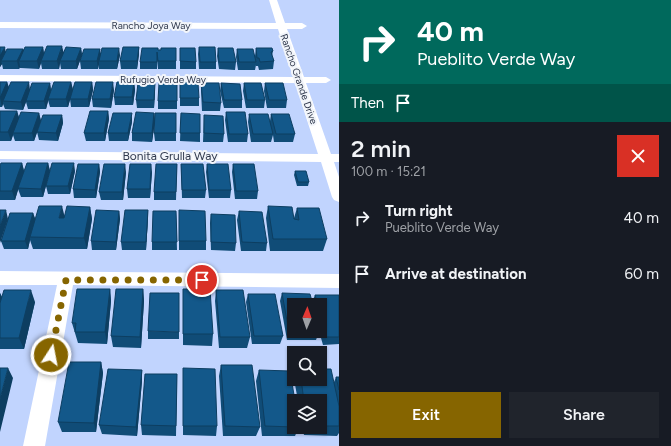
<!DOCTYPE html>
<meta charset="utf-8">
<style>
:root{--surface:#171b24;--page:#20242c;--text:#f1f3f6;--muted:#9ea1a6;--accent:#866500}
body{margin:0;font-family:Figtree,sans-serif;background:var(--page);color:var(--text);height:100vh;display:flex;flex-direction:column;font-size:15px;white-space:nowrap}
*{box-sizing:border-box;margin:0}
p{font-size:13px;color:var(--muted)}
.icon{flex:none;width:22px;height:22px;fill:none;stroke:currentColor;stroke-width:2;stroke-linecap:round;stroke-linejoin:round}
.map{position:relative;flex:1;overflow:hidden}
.drawer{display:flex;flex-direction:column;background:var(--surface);width:332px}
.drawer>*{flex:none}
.hud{background:#00695c;color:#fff;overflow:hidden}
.needle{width:26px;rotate:2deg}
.controls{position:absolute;left:287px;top:298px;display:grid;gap:8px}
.controls a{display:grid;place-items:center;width:40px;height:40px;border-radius:0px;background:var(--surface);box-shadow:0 1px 3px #0004;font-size:20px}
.pin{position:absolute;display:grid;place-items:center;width:34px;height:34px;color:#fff;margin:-17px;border:2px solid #fff;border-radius:50%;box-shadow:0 1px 4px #0007}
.me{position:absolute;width:44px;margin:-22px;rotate:11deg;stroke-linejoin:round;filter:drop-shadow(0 0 3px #0008)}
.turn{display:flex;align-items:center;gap:14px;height:84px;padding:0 12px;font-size:18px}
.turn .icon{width:52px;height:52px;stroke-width:2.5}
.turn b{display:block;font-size:28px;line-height:34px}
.then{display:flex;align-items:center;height:38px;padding:0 12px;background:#0003;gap:8px;font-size:15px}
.round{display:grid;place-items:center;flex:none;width:42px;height:42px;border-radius:0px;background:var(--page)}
.summary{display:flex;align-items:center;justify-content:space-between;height:68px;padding:0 12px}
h1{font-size:24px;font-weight:600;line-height:30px}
.action{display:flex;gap:8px;margin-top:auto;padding:8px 12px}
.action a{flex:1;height:46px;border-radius:0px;background:var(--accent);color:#fff;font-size:16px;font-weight:600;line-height:46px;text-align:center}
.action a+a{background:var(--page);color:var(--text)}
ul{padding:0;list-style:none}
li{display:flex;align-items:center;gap:12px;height:56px;padding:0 12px}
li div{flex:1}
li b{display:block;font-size:15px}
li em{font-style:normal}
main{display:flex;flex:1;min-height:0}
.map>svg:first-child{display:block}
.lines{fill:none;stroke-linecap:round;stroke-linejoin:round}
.minor{fill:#fff;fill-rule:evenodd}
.wall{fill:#104c77}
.shaded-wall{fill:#0d3e61}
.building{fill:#13588a;stroke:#0d3e61}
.route{stroke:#866500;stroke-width:7;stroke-dasharray:0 12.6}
.labels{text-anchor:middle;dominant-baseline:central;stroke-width:4;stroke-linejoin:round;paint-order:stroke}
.far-street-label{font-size:10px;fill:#313a4e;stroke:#f2f5fa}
.street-label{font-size:12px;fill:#313a4e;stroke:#f2f5fa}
</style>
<main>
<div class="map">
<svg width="339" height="446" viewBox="0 0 339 446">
<rect width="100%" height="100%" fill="#c1d4fe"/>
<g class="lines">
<path class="minor" d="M269 0H277L285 23H302L307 26 302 29H287L304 77H326L331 80 326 83H306L331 154H339V162H334L339 177V202L334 200 332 197 321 162 0 159V151L318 154 295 83 0 81V75L293 77 278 29 0 28V22L276 23Z
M0 271 339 274V288L73 285 45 446H23L57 285H0Z"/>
</g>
<path class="wall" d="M0 47 6 52 23 49 24 50 43 47 44 53 63 52 81 48 82 55 77 69H61L60 63 59 69H42L41 63 39 69 20 68V67L19 69H3L2 64 0 67Z
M139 47V54L137 69H121L120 61Z
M199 47 216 62V69H199L198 54Z
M176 48V69H158L157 60V69H140V62L158 50Z
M180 48 196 62V69H180Z
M218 48 236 62 235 70 219 69 217 56Z
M256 48 273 51 272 56 274 61 273 69 259 70 258 66H256V65L255 70H238L236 57 237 49 255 56Z
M100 49V53L120 55 117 69H99V64L98 69H81L80 61Z
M0 82H7L9 88 30 89 50 83 51 90 71 82 73 90 92 82 93 90 89 107H71L70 99 68 107H50L48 100 46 109H28L26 102 23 110 5 109 3 104 2 107H0Z
M134 82 135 90 133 105H115L114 97Z
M180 82 199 98V106H180Z
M177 83V109H158V101Z
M201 83 221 103 220 111H202L201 91Z
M221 83 242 100V108H224L220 91Z
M244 83 265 100 264 108H246L243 91Z
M265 83 287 100 286 108H267L264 91Z
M114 90 111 108 93 107 92 99Z
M155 91 154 108H137L136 100Z
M0 111H17L19 117 39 113 41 121 34 141H15L13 135 11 141H0Z
M108 111 109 119 105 141H86L84 133Z
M226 112 248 134 247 142H228L225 120Z
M154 113 155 121 152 142 132 141V133Z
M176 113V141H155L154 133Z
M181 113 200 133V142L180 141Z
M249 114 270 121 271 114 295 134 293 142H274L273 135 271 142H251L248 122Z
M62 115 63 123 58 141 39 140 37 132Z
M204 115 224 134 223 142H203Z
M132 122 128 141H109L108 133Z
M22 163 24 171 48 163 50 171 43 197H21L18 189 15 200H0V165Z
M99 164 100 172 96 198H74L73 189Z
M177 164 176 200H154V192Z
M181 164 206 190 205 198H182Z
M207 164 231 190 230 198H209L206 172Z
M233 164 258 191 257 199H235L232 172Z
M75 171 70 194H48L46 186Z
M295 171 309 182 308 186H297L294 175Z
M126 172 123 200H101L99 192Z
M152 172 150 198H128L127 189Z
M268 206 294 218 297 208 327 239 323 251H270L266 218Z
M90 207 92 219 87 249H33L30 240 28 249H4L1 241 8 218 33 213 35 219 64 216Z
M148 210V218L146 250H122L121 242Z
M179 210 206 241V250H179Z
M119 211 120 219 116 250H92L91 241Z
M176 211 177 250H152V242Z
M239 211 267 243 266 251H241L237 220Z
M211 214 236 243 235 251 211 250 210 223Z
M110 289 111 301 107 344 78 343 72 323Z
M143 289 144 301 141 348 113 347 111 336Z
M183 289 213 334 212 346 183 345Z
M216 290 250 337 247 348H219L215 301Z
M0 293 2 297 35 302 24 349H0Z
M282 293 312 302 315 295H339V344L323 345 319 331H320V305H294L319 332 316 340H287L280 301Z
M248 294 283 336 280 344H252L246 302Z
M148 331 179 332V339H148Z
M101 362 103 373 96 432H62L58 422Z
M221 365 260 427 256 436H223L219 376Z
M183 368 217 426 216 436 183 435Z
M142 370V381L137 436 102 434 99 425Z
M259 370 294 401V427H299L295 436H262L256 381Z
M177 374 176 436 142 435 141 425Z
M336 377H339V433L337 436 304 435 302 427H320V401H298L294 379H320L334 382Z"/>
<path class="shaded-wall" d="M62 46 64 54 60 61V63L59 69 57 61Z
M5 47 6 55 1 61 2 64 0 67V56Z
M43 47 44 55 41 61V63L39 69 37 61Z
M139 47V54L137 69V61Z
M81 48 82 55 77 69 76 61Z
M119 48 120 55 117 69V61Z
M23 49 25 56 19 61 20 67 19 69 17 61Z
M100 49 101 56 99 61V64L98 69 97 61Z
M7 82 10 90 3 101V104L2 107 0 98Z
M29 82 30 90 26 101V102L23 110 21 102Z
M71 82 73 90 68 107 66 99Z
M92 82 93 90 89 107 88 99Z
M113 82 114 90 111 108 110 99Z
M134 82 135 90 133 105 132 97Z
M50 83 51 91 46 109 44 101Z
M155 83V91L154 108V100Z
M17 111 19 119 13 133V135L11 141 8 132Z
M108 111 109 119 105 141 104 133Z
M39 113 41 121 34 141 32 133Z
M132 113V122L128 141V133Z
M154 113 155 121 152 142V133Z
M62 115 63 123 58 141 56 133Z
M22 163 24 171 15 200 12 191Z
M48 163 50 171 43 197 41 189Z
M74 163 75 171 70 194 68 186Z
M99 164 100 172 96 198 95 190Z
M125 164 126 172 123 200 122 192Z
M151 164 152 172 150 198V189Z
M62 206 65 218H59Z
M90 207 92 219 87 249 84 238Z
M6 210 8 219 0 243V226Z
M148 210V218L146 250V242Z
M119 211 120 219 116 250V242Z
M33 213 36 221 30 237V240L28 249 25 241Z
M110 289 111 301 107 344 105 332Z
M143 289 144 301 141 348 140 337Z
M31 290 35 302 24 349 19 338Z
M0 293 3 300 0 310Z
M101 362 103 373 96 432 94 423Z
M8 368 13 378 0 432V399Z
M142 370V381L137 436 136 427Z"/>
<path class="building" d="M47 46H62L57 61H41Z
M0 47H5L0 56Z
M25 47H43L37 61H19Z
M66 47 81 48 76 61H60Z
M123 47H139L137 61H120Z
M199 47H215L216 62H200Z
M102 48H119L117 61H99Z
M142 48H158V50H161V48H176V61H158L157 52V62H140Z
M180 48H195L196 62 180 61Z
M218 48H233L236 62H219Z
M256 48H272L273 51 271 52 274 61 260 62 259 58H257Z
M7 49H23L17 61H1Z
M84 49H100L97 61H80Z
M237 49H253L256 62H239Z
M0 82H7L0 98Z
M11 82H29L21 102 3 101Z
M54 82H71L66 99H48Z
M75 82H92L88 99H70Z
M96 82H113L110 99H92Z
M117 82H134L132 97H114Z
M180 82 198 83 199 98H180Z
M32 83H50L44 101H26Z
M138 83H155L154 100H136Z
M159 83H177V101H158Z
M201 83H219L221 103 203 102Z
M221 83 240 84 242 100H224Z
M244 83H261L265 100H247Z
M265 83H283L287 100H269Z
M0 111H17L8 132H0Z
M90 111H108L104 133H84Z
M21 112 39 113 32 133H13Z
M136 112 154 113 152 133H132Z
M226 112H245L248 134H229Z
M113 113H132L128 133H108Z
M155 113H176V133H154Z
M181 113 200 114V133H180Z
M249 114H268L273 134H253Z
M271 114H289L295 134H276Z
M43 115H62L56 133 37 132Z
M204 115 223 116 224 134 204 133Z
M1 163H22L12 191H0V165Z
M27 163H48L41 189 18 188Z
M52 163H74L68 186H46Z
M78 164H99L95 190 73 189Z
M104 164H125L122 192H99Z
M130 164H151L150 189H127Z
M156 164H177L176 192H154Z
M181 164H203L206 190H182Z
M207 164H228L231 190H209Z
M233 164H254L258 191H236Z
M295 171H306L309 182H298Z
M39 206H62L59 218H64L67 206 90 207 84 238 30 237Z
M268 206 292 207 294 219 299 220 297 208H319L327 239H273Z
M0 210H6L0 226Z
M96 210 119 211 116 242 91 241Z
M125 210H148L146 242H121Z
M179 210 205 211 206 241H179Z
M153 211H176L177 242H152Z
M239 211 262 212 267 243 242 242Z
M10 213H33L25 241H1Z
M211 214 235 215 236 243 211 242Z
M77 289H110L105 332H75L76 323H72Z
M116 289H143L140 337 111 336Z
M183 289H210L213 334H183Z
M4 290H31L19 338H0V303Z
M216 290H243L250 337H220Z
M150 293H179V332L148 331Z
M282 293 310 294 313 305H294V331H319V332H289Z
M248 294H275L283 336H254Z
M315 295H339V337H326L320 313V305H318Z
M69 362H101L94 423 58 422Z
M221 365H252L260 427 225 426Z
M0 368H8L0 399Z
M183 368 215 369 217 426H183Z
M108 369 142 370 136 427 99 425Z
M320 369H331L339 406V426H320V401H304L301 379H320Z
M259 370 290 371 295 401H294V427L265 426Z
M145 374H177L176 426 141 425Z
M336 377H339V390Z"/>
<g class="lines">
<path class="route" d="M51 355 66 280H202"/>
</g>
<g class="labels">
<g class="far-street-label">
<text x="151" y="25">Rancho Joya Way</text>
<text x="163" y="79">Rufugio Verde Way</text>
<text transform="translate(299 79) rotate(71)">Rancho Grande Drive</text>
</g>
<g class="street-label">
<text x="170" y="156">Bonita Grulla Way</text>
</g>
</g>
</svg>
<div class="controls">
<a><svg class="needle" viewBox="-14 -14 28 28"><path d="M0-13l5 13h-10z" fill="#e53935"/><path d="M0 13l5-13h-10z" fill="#9ea1a6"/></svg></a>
<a><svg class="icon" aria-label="search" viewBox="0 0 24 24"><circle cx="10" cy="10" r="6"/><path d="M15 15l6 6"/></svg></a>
<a><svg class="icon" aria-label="layers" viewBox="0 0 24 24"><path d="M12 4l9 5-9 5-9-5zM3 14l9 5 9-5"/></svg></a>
</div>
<div class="pin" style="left:202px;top:280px;background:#d93025"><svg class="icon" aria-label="arrive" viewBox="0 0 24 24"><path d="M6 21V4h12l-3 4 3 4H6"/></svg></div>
<svg class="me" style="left:51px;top:355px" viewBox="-20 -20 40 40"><circle r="17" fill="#866500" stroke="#fff" stroke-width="3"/><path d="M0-11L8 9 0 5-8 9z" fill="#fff"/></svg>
</div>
<section class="drawer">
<div class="hud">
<div class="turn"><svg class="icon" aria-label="right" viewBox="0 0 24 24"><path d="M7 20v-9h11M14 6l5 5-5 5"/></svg><div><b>40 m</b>Pueblito Verde Way</div></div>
<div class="then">Then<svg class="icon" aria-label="arrive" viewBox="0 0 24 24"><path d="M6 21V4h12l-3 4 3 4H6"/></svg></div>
</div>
<div class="summary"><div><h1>2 min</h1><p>100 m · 15:21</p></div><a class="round" style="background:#d93025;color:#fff"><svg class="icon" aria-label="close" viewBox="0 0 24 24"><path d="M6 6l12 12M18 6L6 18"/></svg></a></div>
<ul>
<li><svg class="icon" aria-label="right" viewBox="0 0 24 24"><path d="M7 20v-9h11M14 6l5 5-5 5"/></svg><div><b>Turn right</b><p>Pueblito Verde Way</p></div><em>40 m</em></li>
<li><svg class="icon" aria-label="arrive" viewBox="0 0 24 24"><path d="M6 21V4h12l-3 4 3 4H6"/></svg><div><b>Arrive at destination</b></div><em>60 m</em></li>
</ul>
<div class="action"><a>Exit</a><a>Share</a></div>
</section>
</main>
